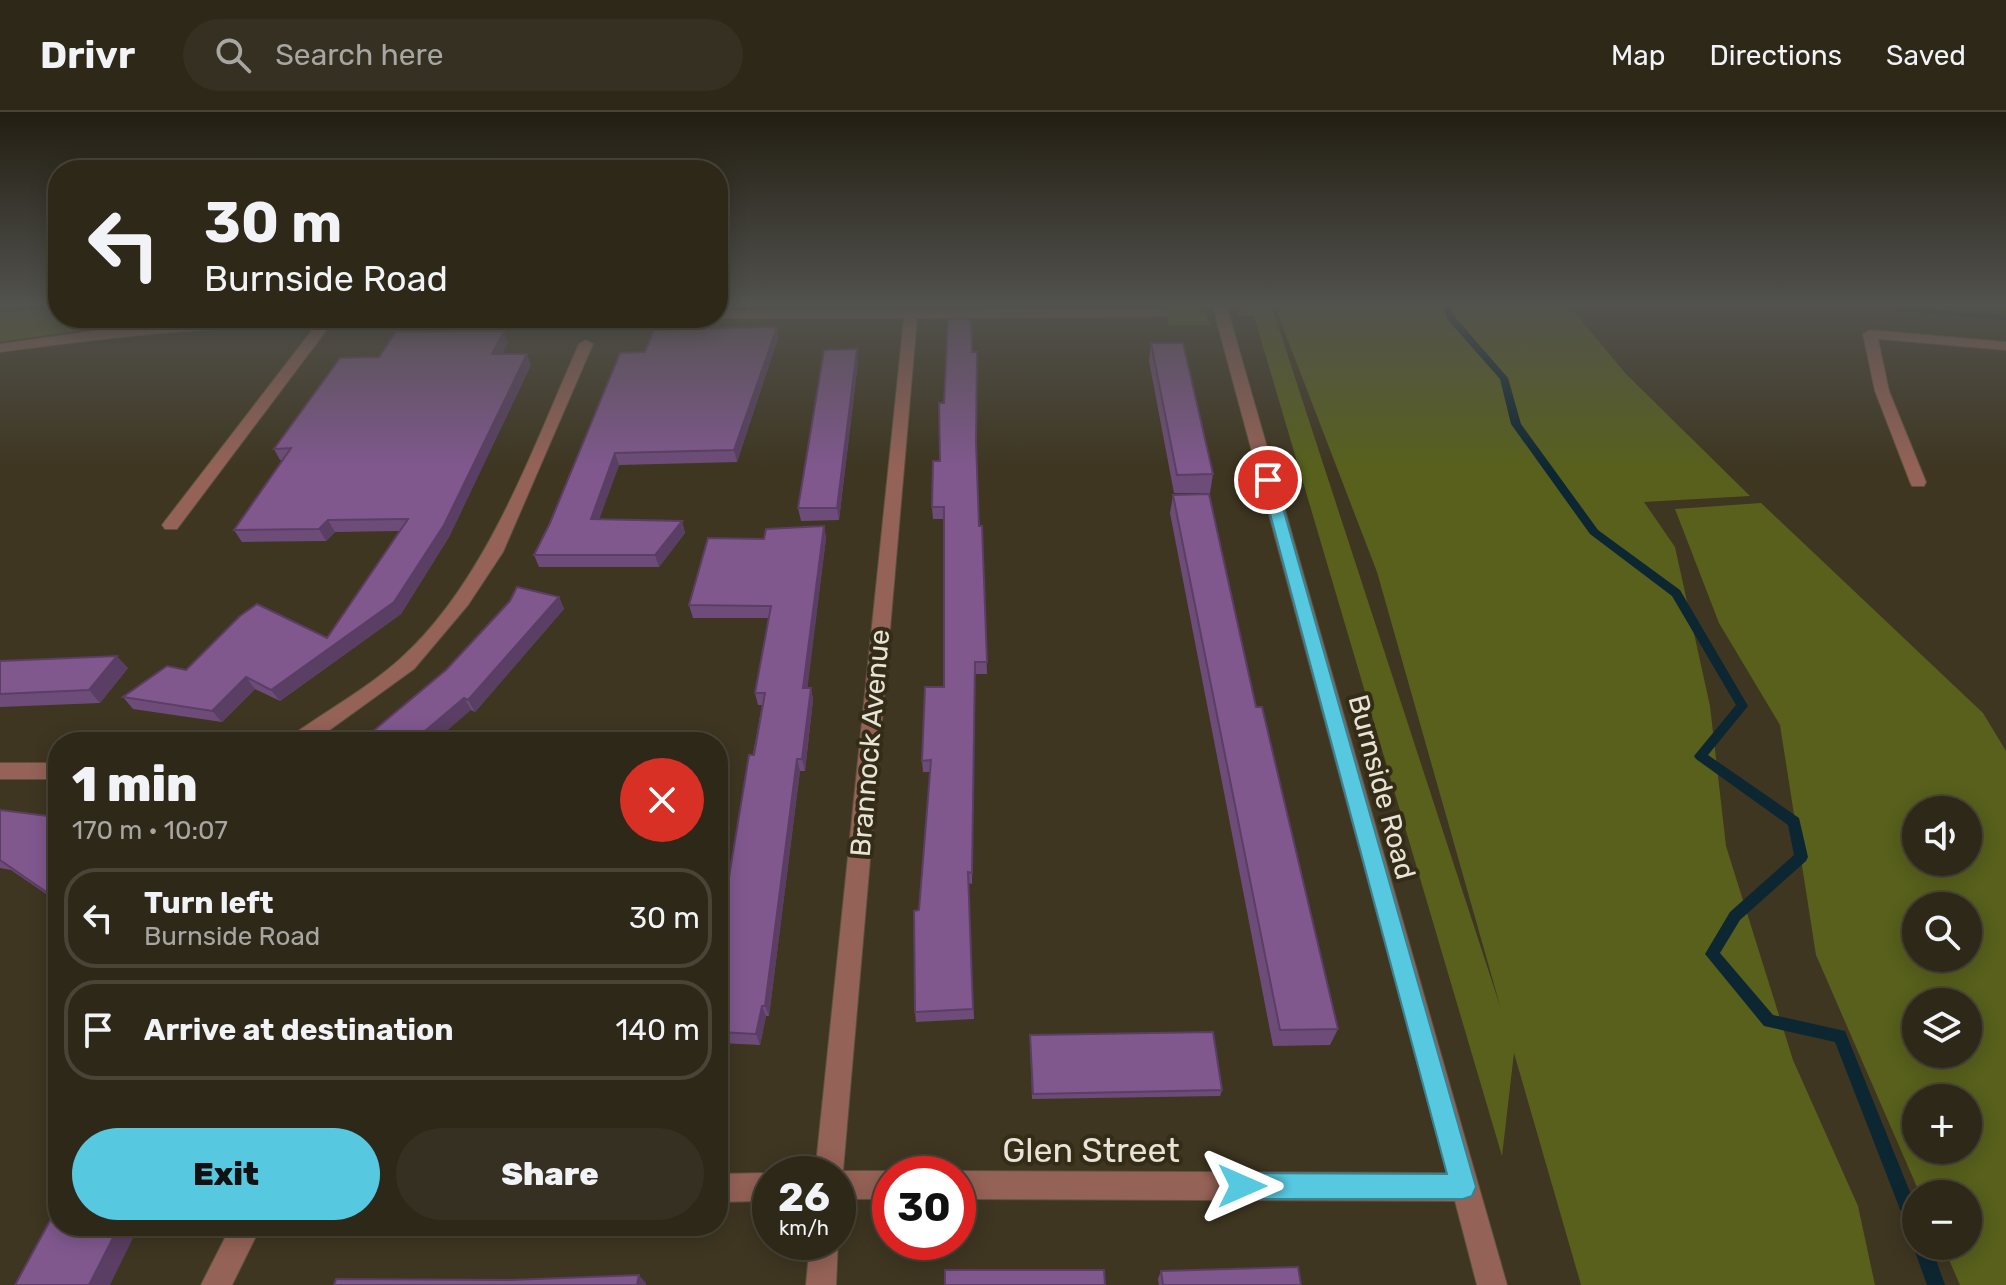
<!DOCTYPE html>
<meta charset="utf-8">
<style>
:root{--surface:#2e2819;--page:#363022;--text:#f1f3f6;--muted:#a7a6a2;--line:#494438;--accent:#56c9e1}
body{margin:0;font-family:Rubik,sans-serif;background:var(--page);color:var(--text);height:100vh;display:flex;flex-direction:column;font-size:30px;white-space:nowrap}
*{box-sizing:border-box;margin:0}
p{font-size:26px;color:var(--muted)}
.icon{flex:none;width:44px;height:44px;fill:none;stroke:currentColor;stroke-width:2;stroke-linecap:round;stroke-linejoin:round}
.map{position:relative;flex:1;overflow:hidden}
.details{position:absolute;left:48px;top:620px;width:680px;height:504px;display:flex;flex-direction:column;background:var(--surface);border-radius:32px;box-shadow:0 4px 20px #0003,0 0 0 2px var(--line)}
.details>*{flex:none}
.hud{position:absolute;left:48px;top:48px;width:680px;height:168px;border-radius:32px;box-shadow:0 4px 20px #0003,0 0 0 2px var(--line);background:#2e2819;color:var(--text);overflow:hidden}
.controls{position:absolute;left:1902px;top:684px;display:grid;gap:16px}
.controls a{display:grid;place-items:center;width:80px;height:80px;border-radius:50%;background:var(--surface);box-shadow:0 4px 20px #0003,0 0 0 2px var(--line);font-size:40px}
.speed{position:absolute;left:752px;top:1044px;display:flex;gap:16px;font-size:40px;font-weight:700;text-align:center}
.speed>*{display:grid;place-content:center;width:104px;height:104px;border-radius:50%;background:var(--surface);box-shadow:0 4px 20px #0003,0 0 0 2px var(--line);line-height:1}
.speed small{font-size:20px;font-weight:400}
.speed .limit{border:12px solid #d22;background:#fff;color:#111}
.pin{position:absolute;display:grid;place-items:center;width:68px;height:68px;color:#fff;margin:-34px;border:4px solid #fff;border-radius:50%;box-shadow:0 2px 8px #0007}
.me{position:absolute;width:88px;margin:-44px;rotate:90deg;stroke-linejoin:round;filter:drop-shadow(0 0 6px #0008)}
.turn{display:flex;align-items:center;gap:28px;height:168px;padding:0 24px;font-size:36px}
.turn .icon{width:104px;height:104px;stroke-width:2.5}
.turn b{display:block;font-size:56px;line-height:68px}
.round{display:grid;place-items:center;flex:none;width:84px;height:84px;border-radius:42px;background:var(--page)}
.overview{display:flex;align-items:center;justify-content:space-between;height:136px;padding:0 24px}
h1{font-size:48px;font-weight:800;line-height:60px}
.action{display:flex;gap:16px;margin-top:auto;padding:16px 24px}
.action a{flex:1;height:92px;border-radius:48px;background:var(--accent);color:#111;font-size:32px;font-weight:800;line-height:92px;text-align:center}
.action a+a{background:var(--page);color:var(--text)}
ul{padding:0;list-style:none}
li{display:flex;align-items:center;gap:24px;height:100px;margin:0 16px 12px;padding:0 8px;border:4px solid var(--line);border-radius:32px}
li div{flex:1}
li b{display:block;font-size:30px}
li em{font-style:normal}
header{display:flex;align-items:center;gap:48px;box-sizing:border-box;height:112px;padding:0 40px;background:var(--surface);border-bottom:2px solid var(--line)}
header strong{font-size:38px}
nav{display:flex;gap:44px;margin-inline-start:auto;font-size:28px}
.search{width:560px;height:72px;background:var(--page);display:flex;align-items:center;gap:20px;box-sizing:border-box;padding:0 28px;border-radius:44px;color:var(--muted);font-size:30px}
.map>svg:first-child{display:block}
.green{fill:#58601c;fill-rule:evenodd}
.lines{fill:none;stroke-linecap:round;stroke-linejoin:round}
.stream{fill:#0d2732;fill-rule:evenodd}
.minor-casing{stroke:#59523e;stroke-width:2}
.minor{fill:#956257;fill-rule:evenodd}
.wall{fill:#6e4c7a}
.shaded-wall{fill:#5a3e63}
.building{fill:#80588e;stroke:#5a3e63;stroke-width:2}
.route{fill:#56c9e1;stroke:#388392;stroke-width:2}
.labels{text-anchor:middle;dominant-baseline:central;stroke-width:8;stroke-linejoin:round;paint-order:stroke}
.street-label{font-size:28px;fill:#e8e3d7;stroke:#342c17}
.near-street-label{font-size:34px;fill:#e8e3d7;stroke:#342c17}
</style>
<header>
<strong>Drivr</strong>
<div class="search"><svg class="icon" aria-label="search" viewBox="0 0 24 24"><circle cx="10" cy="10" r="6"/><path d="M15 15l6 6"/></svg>Search here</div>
<nav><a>Map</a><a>Directions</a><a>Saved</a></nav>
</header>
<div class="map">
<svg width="2006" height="1173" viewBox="0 0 2006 1173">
<rect width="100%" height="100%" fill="#3e3621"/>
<path class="green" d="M1164 192H1203L1210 213H1169Z
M1234 192H1271L1501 897 1377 460 1274 192H1437L1456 203 1448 192H1568L1626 262 1750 384 1644 390 1675 435 1710 594 1726 734 1793 948 1858 1094 1875 1173H1581L1514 941 1502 1044 1254 204H1238Z
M58 196V206H195L133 211 0 230V200Z
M1761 391 1983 601 2006 639V1173H1960L1943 1134H1968V1082H1920L1816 843 1780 613 1719 511 1675 397ZM1916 698H1968V750H1916ZM1968 794V846H1916V794ZM1916 890H1968V942H1916ZM1916 986H1968V1038H1916Z"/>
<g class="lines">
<path class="stream" d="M1442 192H1450L1455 205 1508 266 1521 312 1598 418 1680 478 1748 594 1708 643 1799 706 1808 745 1806 749 1740 808 1720 841 1773 903 1845 919 1916 1095V1126L1910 1123 1835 930 1764 914 1705 842 1730 800 1794 743 1788 713 1696 647 1694 644 1736 593 1672 484 1590 422 1511 312 1500 267 1448 208Z
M1836 192H1873L2006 204V208L1840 194Z
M1916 1128V1134H1931L1945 1173H1927L1913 1134Z"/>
<g class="minor-casing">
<path id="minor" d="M0 192H14L0 197Z
M1212 192H1226L1507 1173H1477L1455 1089 958 1087V1062H951L958 1059 1447 1061Z
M1160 197 1167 201 1165 204 917 206 843 1059H890L897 1062H890V1087H838V1062H815L904 206H713H718V199Z
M218 206H484L477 210 331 212 177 417H165L162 413 165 409 316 213C209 214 106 226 0 240V232L130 214Z
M1870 218 2006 230V238L1878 227 1889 279 1926 370 1924 374H1912L1910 370 1875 279 1863 222Z
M586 228 593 232 503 440 468 493 414 557 313 630H288L291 624C326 599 368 576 400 547 487 469 532 337 579 232Z
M0 651H58V667H0Z
M770 1061V1089L718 1090V1062Z
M231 1114H261L232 1173H201Z
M810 1130 838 1129 836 1173H806Z"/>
</g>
<use href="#minor" class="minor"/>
</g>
<path class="wall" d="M777 215 778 226 737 350 619 353 599 407 682 409 685 421 659 455H539L534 443 645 240Z
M508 230 502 242 531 253 449 425 401 502 280 589 255 577 222 610 133 597 123 585 186 558 327 526 400 419 335 420 326 429 242 430 234 418 283 348H280L274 337 379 245Z
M1151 231 1213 362 1210 381H1174L1149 249Z
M858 250 839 408 801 409 798 396Z
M976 339 979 414H982L987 562H975L972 772 968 771 974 907 916 910 915 900 919 798 930 660H923L922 649 944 575V407H933L932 395 940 349Z
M1173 383 1256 595 1338 917 1330 933 1273 934 1170 401Z
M824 414 826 426 807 576H811L813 588 805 659H800L769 904H766L760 933 720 931 718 948V832L762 593H758L755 581 769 506H693L689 493 764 427Z
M559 485 564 497 475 600 471 598 446 558Z
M0 549 128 556 100 591 0 595Z
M0 698 58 706V790L11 758 0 756Z
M1030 928 1222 978 1220 984 1032 987Z
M1161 1159 1301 1173H1159L1158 1167Z"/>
<path class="shaded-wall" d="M777 215 778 226 737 350 734 338Z
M504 219 508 230 496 253 492 242Z
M857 237 858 250 839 408 837 396Z
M527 242 531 253 449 425 401 502 280 589 271 578 394 490Z
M615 341 619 353 595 419 591 407Z
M328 408 335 420 326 429 319 417Z
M682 409 685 421 659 455 655 443Z
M824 414 826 426 806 589 803 576Z
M559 485 564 497 475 600 468 588Z
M117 544 128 556 100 591 89 578Z
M246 565 255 577 222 610 212 599Z
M811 576 813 588 805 659 802 647Z
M464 586 471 598 434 630H412Z
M797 647 800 659 769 904 765 894Z
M762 894 766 904 760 933 756 922Z
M718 925 720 931 718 948Z
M119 1114H139L110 1173H89Z
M639 1163 646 1171V1173H637Z"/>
<path class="building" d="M948 207H971L972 240H977L976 330 979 414H982L987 550H975L972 761 968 760 973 897 915 900 914 799 919 798 931 648 922 649 925 575H944V395H932L933 349H940L939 291H944Z
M777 215 734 338 615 341 591 407 682 409 655 443H534L550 411 620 241 645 240 654 218Z
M504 219 492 242H527L444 413 394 490 271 578 246 565 212 599 123 585 167 554 186 558 240 504 257 492 327 526 408 407 328 408 319 417 234 418 291 336 274 337 340 246 379 245 396 220Z
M1151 231H1183L1213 362 1177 363Z
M857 237 837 396H798L824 238Z
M1209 382 1256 595H1262L1338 917 1280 918 1173 383Z
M824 414 803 576H811L802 647H797L765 894H762L756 922 718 920V832L749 643H754L765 581H755L771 494 689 493 708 426 764 427 766 417Z
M517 475 559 485 468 588 464 586 412 630H360L446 558 510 489Z
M117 544 89 578 0 582V549Z
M0 698 56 705 58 706V788L0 748Z
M1213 920 1222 978 1033 982 1030 923Z
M58 1094V1114H119L89 1173H15Z
M1298 1155 1301 1173H1163L1161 1159Z
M945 1158H1104L1105 1173H945Z
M639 1163 637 1173H334L336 1167 510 1168Z"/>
<linearGradient id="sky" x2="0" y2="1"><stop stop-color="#221e12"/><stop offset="0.54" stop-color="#52524e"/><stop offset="1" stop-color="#52524e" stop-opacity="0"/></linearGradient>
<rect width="2006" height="357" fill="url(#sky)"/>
<path class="route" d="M1268 364 1275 368 1476 1075 1472 1084 1463 1087H1242L1233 1083 1229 1074 1233 1065 1242 1061 1447 1062 1261 368Z"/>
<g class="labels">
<g class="street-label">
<text transform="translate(870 631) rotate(-85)">Brannock Avenue</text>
<text transform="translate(1382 675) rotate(75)">Burnside Road</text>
</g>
<g class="near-street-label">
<text x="1091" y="1038">Glen Street</text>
</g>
</g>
</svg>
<div class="controls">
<a><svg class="icon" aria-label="sound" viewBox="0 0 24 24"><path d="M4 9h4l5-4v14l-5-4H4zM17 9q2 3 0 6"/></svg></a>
<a><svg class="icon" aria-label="search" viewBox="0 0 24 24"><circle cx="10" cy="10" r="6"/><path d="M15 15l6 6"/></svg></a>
<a><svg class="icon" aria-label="layers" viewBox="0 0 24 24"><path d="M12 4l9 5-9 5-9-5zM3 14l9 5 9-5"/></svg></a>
<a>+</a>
<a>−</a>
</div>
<div class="speed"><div>26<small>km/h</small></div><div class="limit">30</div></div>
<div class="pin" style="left:1268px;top:368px;background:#d93025"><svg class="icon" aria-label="arrive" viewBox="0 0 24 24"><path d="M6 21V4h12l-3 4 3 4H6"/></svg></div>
<svg class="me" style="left:1242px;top:1074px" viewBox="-20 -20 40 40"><path d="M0-17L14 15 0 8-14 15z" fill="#56c9e1" stroke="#fff" stroke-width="4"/></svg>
<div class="hud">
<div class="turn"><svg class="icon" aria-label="left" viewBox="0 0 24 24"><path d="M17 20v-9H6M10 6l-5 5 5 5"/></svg><div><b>30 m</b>Burnside Road</div></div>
</div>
<section class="details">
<div class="overview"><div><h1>1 min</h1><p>170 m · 10:07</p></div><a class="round" style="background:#d93025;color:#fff"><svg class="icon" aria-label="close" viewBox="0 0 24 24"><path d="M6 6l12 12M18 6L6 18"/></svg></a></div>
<ul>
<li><svg class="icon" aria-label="left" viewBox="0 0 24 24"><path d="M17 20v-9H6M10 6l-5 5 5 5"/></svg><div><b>Turn left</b><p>Burnside Road</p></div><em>30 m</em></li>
<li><svg class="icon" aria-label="arrive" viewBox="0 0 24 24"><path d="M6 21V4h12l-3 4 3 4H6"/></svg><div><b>Arrive at destination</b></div><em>140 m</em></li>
</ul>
<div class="action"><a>Exit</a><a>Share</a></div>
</section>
</div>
